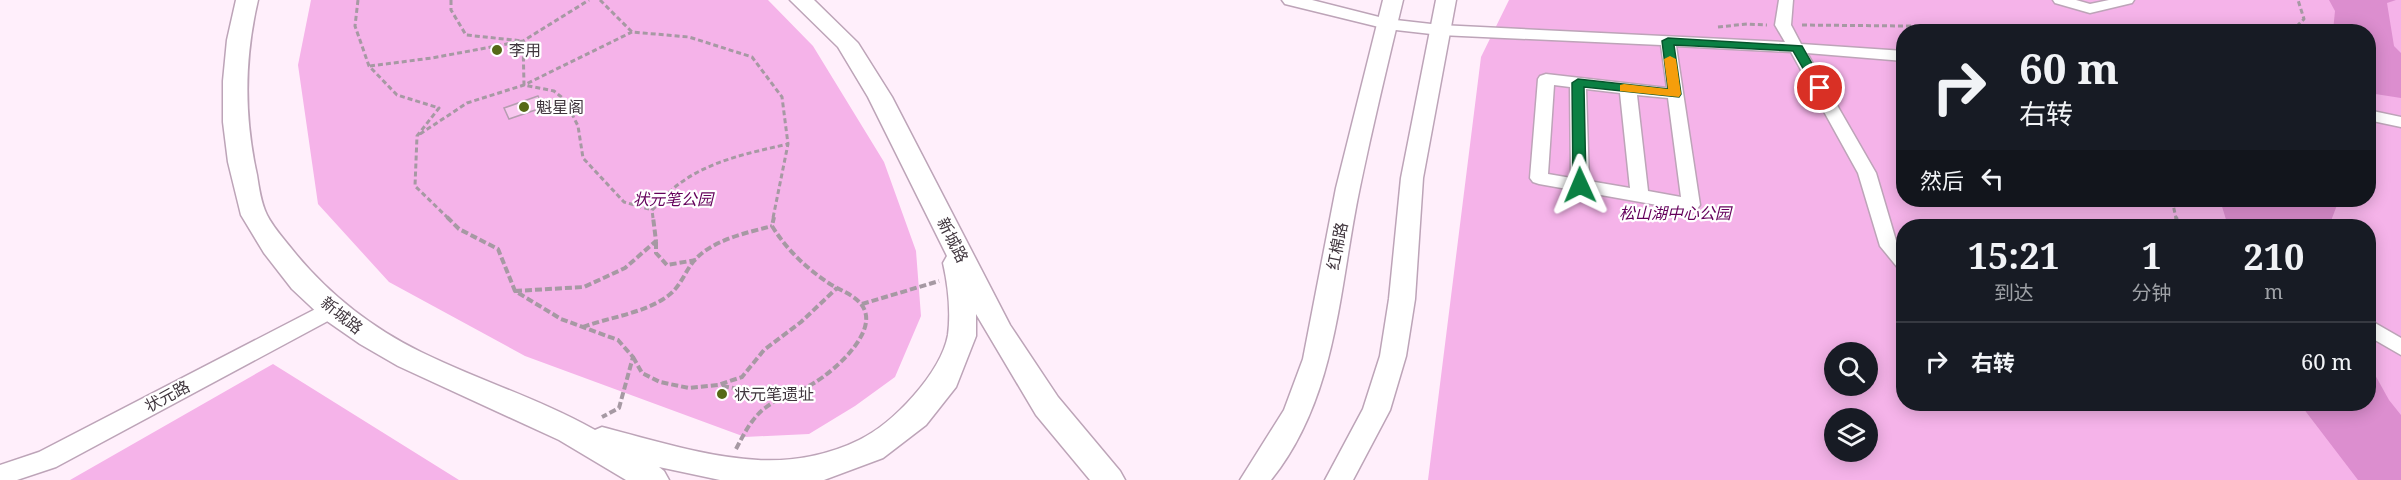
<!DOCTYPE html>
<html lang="zh">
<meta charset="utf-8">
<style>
:root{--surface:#171b24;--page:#242831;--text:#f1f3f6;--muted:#9ea1a6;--line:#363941}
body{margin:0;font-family:"Noto Serif","Noto Sans SC",serif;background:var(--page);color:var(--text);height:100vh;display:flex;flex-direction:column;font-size:22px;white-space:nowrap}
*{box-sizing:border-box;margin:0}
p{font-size:20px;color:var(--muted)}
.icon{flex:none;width:33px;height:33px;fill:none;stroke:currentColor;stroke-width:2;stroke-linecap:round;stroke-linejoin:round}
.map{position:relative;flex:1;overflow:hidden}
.drawer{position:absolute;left:1896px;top:219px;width:480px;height:192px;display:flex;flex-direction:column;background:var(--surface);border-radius:24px;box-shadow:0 3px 15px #0003}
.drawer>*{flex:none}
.banner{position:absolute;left:1896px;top:24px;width:480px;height:183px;border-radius:24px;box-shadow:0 3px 15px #0003;background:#171b24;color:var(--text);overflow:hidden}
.buttons{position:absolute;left:1824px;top:342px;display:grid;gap:12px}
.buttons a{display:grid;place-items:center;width:54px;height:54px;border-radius:50%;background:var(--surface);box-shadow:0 3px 15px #0003;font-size:30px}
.pin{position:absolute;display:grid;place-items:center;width:51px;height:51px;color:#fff;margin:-26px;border:3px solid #fff;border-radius:50%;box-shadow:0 2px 6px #0007}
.me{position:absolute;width:66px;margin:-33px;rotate:359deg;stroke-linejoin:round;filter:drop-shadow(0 0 4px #0008)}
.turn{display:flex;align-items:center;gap:21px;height:126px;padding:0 24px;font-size:27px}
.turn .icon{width:78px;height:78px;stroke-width:2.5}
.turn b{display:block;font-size:42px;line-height:51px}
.then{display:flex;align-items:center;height:57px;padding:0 24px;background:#0003;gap:12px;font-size:22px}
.eta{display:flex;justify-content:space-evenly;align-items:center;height:102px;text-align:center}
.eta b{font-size:36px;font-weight:700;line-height:42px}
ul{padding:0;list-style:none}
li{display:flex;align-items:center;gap:18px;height:78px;padding:0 24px;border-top:2px solid var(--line)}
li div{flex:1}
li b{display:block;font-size:22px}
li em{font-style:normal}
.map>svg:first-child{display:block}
.green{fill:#f5b3e9;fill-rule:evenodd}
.water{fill:#dc8ecf}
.building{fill:#f8c7ef;stroke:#b59db0;stroke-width:1.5}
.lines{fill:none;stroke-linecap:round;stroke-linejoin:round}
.minor-casing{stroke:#bda4b8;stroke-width:3}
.tertiary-casing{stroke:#bda4b8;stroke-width:3}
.secondary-casing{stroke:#bda4b8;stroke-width:3}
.primary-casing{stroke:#bda4b8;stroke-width:3}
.path-far1{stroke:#a699a3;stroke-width:3;stroke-dasharray:5 3;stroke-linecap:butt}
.path{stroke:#a699a3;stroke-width:4;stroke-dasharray:7 3;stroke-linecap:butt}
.minor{fill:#fff;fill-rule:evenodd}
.tertiary{fill:#fff;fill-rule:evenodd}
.secondary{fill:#fff;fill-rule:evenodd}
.primary{fill:#fff;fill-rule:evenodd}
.route{fill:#0b8043;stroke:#07532c;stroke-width:1.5}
.slow{fill:#f59e0b}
.poi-dot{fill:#556916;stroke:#fff;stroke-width:2}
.labels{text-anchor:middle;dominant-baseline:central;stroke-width:4.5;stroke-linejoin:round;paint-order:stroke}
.poi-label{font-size:16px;fill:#40363e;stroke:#fff;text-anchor:start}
.park-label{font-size:16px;font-style:italic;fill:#64005b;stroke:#fff}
.street-label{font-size:16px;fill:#40363e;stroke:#fff}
</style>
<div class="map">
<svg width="2401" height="480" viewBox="0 0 2401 480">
<rect width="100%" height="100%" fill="#ffeffb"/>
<path class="green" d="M311 0H768L813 46 884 162 916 251 921 316 895 377 855 406 809 434 745 437 525 356 389 282 318 204 298 65Z
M1509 0H2401V480H1428L1481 57ZM1904 32H2368V200H1904ZM1904 226H2368V404H1904ZM1834 352H1868V386H1834ZM1834 418H1868V452H1834Z
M273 364 459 480H70Z"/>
<path class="water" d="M2329 0H2396L2387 3 2394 46 2401 53V98L2369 93 2368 32 2333 31 2335 11Z
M2220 200H2339L2329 226H2228Z
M2369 364 2389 400 2401 415V480H2358L2300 404H2368Z"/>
<path class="building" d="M538 96 544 107 509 119 504 108Z"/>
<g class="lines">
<g class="minor-casing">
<path id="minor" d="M1779 0H1793L1791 25 1801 44 1904 51V61L1807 53 1876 173 1897 244 1904 251V269L1898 268 1880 246 1858 173 1791 52 1676 46 1700 205 1697 209 1691 211 1539 184 1533 182 1530 178 1538 79 1540 76 1546 74 1667 88 1661 45 1440 35 1432 30 1440 25 1785 42 1775 25ZM1554 85 1570 87 1571 178 1548 174ZM1586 89 1620 93 1630 188 1589 181ZM1637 95 1668 98 1681 197 1648 191Z
M2053 0H2076L2090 4 2109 0H2134L2132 3 2090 13 2055 3Z
M2368 110 2401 117V127L2368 120Z
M2368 319 2401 338V355L2368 336Z"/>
</g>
<g class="tertiary-casing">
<path id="tertiary" d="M1282 0H1312L1387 19 1440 25 1446 26 1449 30 1446 34 1440 35 1387 29 1285 4Z
M331 301 339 303 342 309 339 315 56 467 17 480H0V465L39 452Z"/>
</g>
<g class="secondary-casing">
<path id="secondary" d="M1383 0H1403C1388 62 1373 124 1360 187 1339 286 1338 397 1271 480H1240L1284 410 1303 359 1336 188Z
M1436 0H1456L1423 178 1415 299 1406 356 1390 410 1353 480H1325L1363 409 1380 356 1389 299 1401 178Z"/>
</g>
<g class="primary-casing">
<path id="primary" d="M236 0H258C244 60 244 116 257 175 259 188 261 203 267 215 273 227 283 238 291 248 326 292 370 327 421 352 478 380 540 399 595 430L602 427C652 440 706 457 758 460 792 462 829 455 859 440 893 424 941 373 948 335 951 312 948 285 943 263L947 256 868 97 838 47 790 0H814L858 43 892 97 1010 325 1058 397 1120 471 1125 480H1090L1036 415 976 314V336L956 387 926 425 883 458 824 480H720L659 467 664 471 669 480H626L559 440 398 366 360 344 324 319 292 289 264 253 241 215 228 162 223 122V81L227 40Z"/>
</g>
<path class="path-far1" d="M358 0 355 26 369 66 397 95 439 108 417 136 415 186 448 218
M451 0V10L466 35 523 41 524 85 554 91 565 100 578 126 583 158 624 202 652 210
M600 0 632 32 689 37 752 57 782 97 788 144 773 218
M1802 25 2009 27 2054 32
M1718 27 1747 24 1767 25
M2291 32 2304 19 2298 0
M370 66 432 58 523 41 589 0
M420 134 467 103 524 85 632 32
M2172 200 2176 218
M653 218 652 210C660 203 667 194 675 187 707 161 749 153 788 144"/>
<path class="path" d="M447 217 459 229 498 249 515 291 561 319 618 340 633 357 619 408 602 417
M2176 217 2178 226
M656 242V253L667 265 696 260
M515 291 584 287 625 268 656 241 653 217
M862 304 939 281
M583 327C610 317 646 313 669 295 680 287 685 272 693 262 711 240 746 233 772 226
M633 357 642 373 660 382 689 388 718 385 742 377 764 350 801 322 837 288
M722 386 781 397
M736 449C744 434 751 419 765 408 780 396 798 393 814 383 834 371 882 330 861 304 854 295 840 290 830 284 806 268 787 250 772 226L774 217"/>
<use href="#minor" class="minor"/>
<use href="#tertiary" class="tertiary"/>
<use href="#secondary" class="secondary"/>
<use href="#primary" class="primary"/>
</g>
<path class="route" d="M1668 38 1802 46 1826 88 1820 92 1816 91 1793 51 1674 45 1681 94 1679 97 1584 87 1586 185 1580 190 1575 188 1573 185 1572 83 1578 79 1668 89 1662 41Z"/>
<path class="slow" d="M1670 56 1676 59 1681 94 1679 97 1620 91V85L1624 84 1668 89 1664 59Z"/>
<g class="poi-dot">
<circle cx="497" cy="50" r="6"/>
<circle cx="524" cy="107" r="6"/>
<circle cx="722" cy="394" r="6"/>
</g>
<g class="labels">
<g class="poi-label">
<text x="509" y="50">李用</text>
<text x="536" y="107">魁星阁</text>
<text x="734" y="394">状元笔遗址</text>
</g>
<g class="park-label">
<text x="673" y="199">状元笔公园</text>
<text x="1675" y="213">松山湖中心公园</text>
</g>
<g class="street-label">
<text transform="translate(953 240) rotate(63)">新城路</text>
<text transform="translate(1337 246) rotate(-79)">红棉路</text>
<text transform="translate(342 315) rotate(39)">新城路</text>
<text transform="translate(167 396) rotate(-28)">状元路</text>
</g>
</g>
</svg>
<div class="buttons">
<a><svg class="icon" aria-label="search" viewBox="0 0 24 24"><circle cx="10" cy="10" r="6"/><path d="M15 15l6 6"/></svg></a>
<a><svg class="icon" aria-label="layers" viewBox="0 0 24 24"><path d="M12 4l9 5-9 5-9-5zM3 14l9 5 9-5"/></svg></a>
</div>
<div class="pin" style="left:1820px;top:88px;background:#d93025"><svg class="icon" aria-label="arrive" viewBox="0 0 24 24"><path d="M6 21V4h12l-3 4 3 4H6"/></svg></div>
<svg class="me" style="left:1580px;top:185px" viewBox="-20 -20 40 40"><path d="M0-17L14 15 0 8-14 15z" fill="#0b8043" stroke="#fff" stroke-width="4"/></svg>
<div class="banner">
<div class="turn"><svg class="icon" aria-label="right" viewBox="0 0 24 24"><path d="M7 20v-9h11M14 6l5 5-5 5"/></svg><div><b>60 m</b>右转</div></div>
<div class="then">然后<svg class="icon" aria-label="left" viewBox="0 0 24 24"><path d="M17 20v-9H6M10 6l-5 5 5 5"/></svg></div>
</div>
<section class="drawer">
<div class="eta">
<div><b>15:21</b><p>到达</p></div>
<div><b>1</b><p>分钟</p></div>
<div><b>210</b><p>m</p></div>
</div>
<ul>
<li><svg class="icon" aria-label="right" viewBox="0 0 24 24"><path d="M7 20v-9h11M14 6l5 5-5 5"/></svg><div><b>右转</b></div><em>60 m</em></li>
</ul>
</section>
</div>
